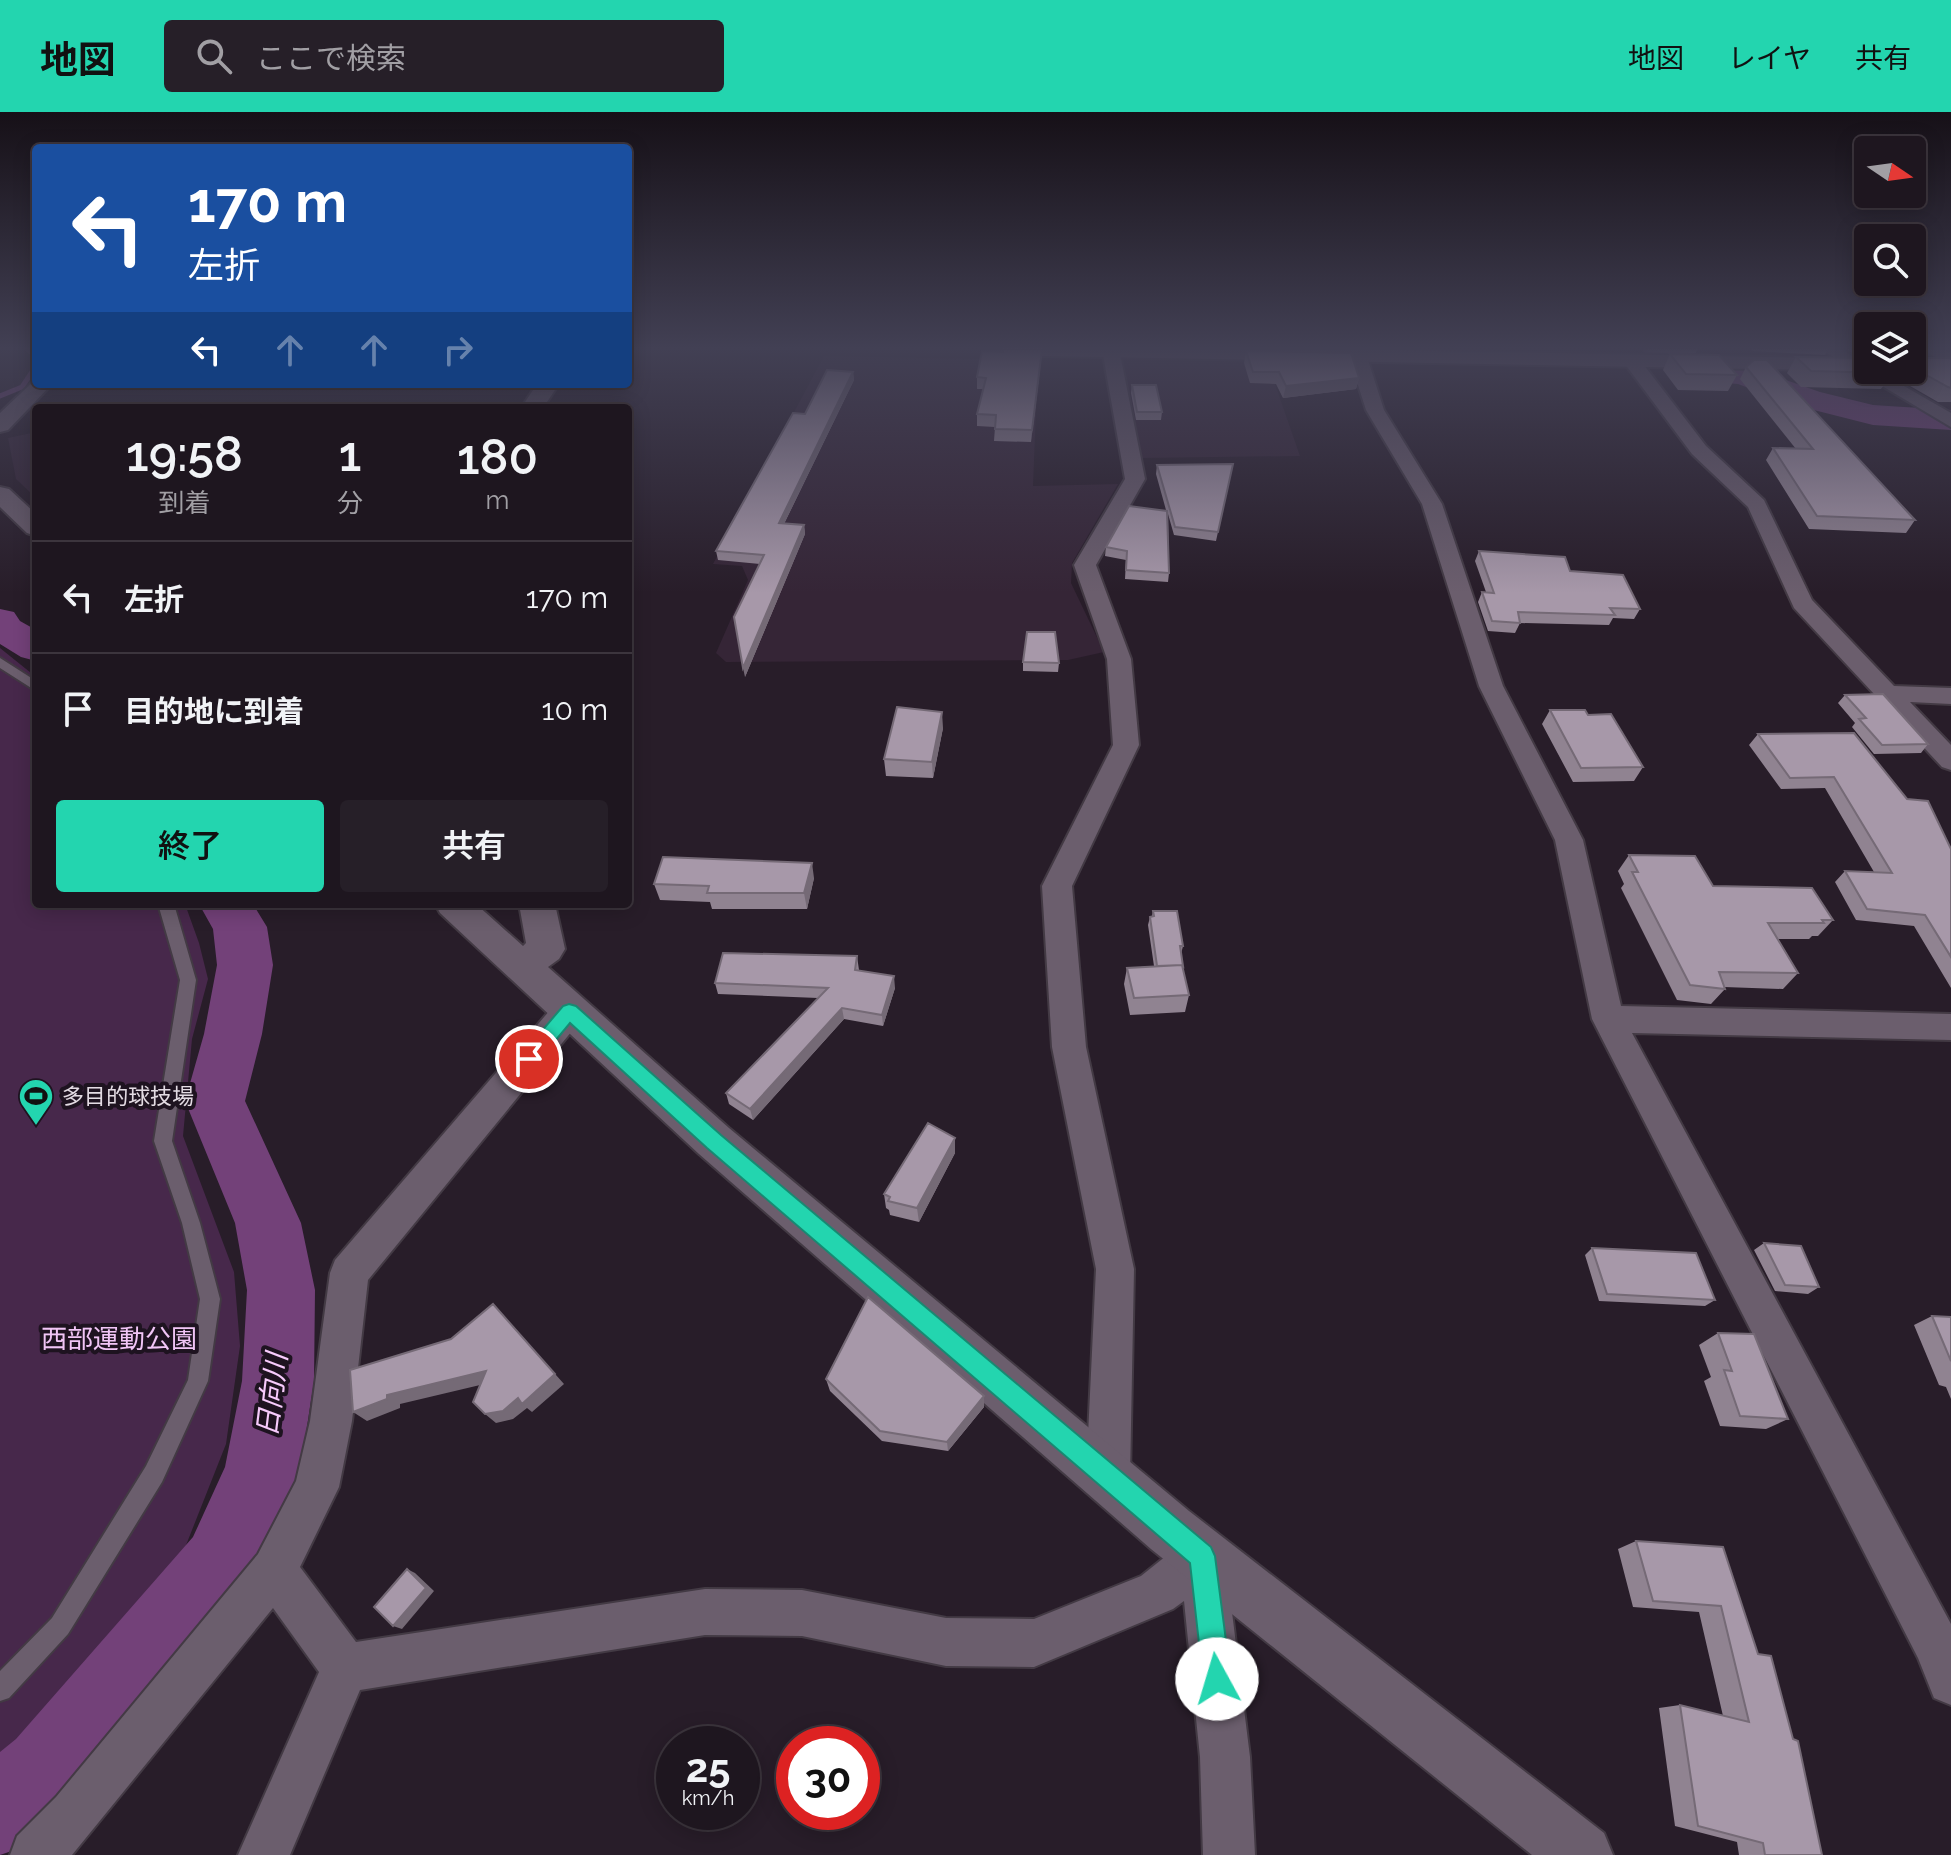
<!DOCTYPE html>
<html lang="ja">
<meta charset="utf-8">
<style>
:root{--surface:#1e161f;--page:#261f28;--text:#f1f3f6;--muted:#a19fa4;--line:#3c353d;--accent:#23d5af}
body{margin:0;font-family:Raleway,"Noto Sans JP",sans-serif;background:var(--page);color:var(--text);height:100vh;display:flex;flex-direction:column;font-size:30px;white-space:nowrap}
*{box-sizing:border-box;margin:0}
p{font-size:26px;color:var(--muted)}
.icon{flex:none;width:44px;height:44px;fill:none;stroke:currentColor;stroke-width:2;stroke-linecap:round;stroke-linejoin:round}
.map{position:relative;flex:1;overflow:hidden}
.drawer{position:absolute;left:32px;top:292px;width:600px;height:504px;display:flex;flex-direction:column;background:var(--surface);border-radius:8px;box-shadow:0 4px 20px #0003,0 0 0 2px var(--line)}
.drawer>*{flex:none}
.guide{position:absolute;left:32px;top:32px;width:600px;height:244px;border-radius:8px;box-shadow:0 4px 20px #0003,0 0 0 2px var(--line);background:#1a4fa0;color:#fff;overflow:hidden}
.needle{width:52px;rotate:103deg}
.buttons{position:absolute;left:1854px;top:24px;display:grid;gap:16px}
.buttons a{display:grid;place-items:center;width:72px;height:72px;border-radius:8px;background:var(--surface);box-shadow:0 4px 20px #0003,0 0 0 2px var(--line);font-size:40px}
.speed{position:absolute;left:656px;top:1614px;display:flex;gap:16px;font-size:40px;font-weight:700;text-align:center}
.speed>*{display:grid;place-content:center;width:104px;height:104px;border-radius:50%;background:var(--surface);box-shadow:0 4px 20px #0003,0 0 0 2px var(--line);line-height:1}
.speed small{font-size:20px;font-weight:400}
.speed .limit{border:12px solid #d22;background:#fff;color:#111}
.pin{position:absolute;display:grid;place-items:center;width:68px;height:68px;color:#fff;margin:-34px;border:4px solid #fff;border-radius:50%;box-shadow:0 2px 8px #0007}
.me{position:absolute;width:88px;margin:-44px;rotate:354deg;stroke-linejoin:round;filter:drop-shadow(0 0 6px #0008)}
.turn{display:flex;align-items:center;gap:28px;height:168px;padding:0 24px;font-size:36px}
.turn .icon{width:104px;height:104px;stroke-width:2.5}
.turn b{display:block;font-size:56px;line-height:68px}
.lanes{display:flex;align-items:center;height:76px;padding:0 24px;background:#0003;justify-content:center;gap:40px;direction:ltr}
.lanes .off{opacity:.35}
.eta{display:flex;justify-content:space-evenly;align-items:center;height:136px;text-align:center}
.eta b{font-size:48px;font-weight:600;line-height:56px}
.primary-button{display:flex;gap:16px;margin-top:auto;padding:16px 24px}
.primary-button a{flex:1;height:92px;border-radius:8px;background:var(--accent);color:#111;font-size:32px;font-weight:600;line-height:92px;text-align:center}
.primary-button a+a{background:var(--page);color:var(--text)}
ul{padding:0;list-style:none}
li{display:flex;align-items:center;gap:24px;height:112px;padding:0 24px;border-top:2px solid var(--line)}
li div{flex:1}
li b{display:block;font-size:30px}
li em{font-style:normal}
header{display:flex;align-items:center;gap:48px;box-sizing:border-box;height:112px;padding:0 40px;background:var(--accent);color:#111}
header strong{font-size:38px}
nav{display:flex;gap:44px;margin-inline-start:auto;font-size:28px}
.search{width:560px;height:72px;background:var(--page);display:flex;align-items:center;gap:20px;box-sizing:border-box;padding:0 28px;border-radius:8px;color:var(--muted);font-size:30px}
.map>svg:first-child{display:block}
.built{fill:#352536}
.green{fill:#47284b}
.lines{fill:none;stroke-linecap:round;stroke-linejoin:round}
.stream{stroke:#734179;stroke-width:5}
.river{fill:#734179;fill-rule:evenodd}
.service-casing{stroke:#433a44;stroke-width:4}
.minor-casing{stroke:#433a44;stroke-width:4}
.tertiary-casing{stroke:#433a44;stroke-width:4}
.service{fill:#6b5e6d;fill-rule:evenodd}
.minor{fill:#6b5e6d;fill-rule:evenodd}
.tertiary{fill:#6b5e6d;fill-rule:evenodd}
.wall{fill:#908391}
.shaded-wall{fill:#756a76}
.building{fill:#a798a9;stroke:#756a76;stroke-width:2}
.route{fill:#23d5af;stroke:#178a72;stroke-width:2}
.labels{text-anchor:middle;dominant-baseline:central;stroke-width:8;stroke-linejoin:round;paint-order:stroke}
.poi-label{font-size:22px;fill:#e3dbe3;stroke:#1e1320;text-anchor:start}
.near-park-label{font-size:26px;fill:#f1c5f6;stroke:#1e1320}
.near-water-label{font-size:28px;font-style:italic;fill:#f7cbfc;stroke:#1e1320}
</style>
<header>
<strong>地図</strong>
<div class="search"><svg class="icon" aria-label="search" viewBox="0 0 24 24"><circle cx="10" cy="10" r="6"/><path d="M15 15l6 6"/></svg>ここで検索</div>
<nav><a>地図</a><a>レイヤ</a><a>共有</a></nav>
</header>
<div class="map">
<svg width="1951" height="1743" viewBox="0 0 1951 1743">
<rect width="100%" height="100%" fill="#281d29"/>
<path class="built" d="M824 244 1038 248 1033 374 1118 372 1072 451 1071 471 1104 540 1068 548 726 550 716 541 748 468 742 454 713 452Z
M1120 247 1267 249 1300 344 1141 346Z
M36 320V386L16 367 8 326Z"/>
<path class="green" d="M0 536 36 565V792H185L199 831 208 867 192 927 183 1024 234 1160 240 1234 226 1332 175 1461 0 1647Z"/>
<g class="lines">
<path class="stream" d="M27 237 36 244
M0 284 22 275 36 254"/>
<path class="river" d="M1642 237H1684L1727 254 1752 256 1820 280 1873 293 1951 298V318L1873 313 1798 294 1738 272 1712 270 1646 243Z
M0 497 14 500 20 509 36 518V549L21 545 0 532Z
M199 792H253L267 815 273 853 262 922 245 989 301 1111 315 1178 314 1269 300 1360 249 1481 78 1689 32 1732 0 1743V1640L16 1627 193 1425 225 1355 242 1269 247 1178 235 1111 185 989 204 922 217 853 213 817Z"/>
<g class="service-casing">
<path id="service" d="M0 546 36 569V579L0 556Z
M158 792H174L196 868 172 1029 200 1111 220 1187 208 1269 162 1370 68 1522 9 1586 0 1589V1559L52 1506 146 1354 188 1268 200 1187 182 1111 154 1029 180 868Z"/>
</g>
<g class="minor-casing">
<path id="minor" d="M1102 237H1119L1145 367 1096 453 1131 547 1139 633 1072 774 1086 935 1134 1157 1130 1365 1123 1380 1108 1387 1093 1380 1086 1365 1096 1157 1052 935 1042 774 1113 633 1107 547 1074 453 1125 367Z
M1820 237H1840L1868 253V258H1876L1951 301V315Z
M1920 237H1942L1951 241V253Z
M1358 240 1367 245 1384 298 1442 392 1503 574 1583 728 1621 894 1951 902V928L1632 921 1951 1512V1593L1934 1586 1918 1546 1592 907 1555 728 1479 574 1422 392 1366 298 1349 245Z
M1631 243 1637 244 1706 334 1764 388 1812 488 1894 574 1951 576V592L1910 590 1951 633V658L1942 655 1794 496 1748 395 1692 342 1622 248Z
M569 886 581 890 585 899 581 908 368 1168 352 1309 339 1375 300 1455 356 1530 705 1477 802 1478 946 1506 1034 1507 1141 1464 1186 1428 1202 1421 1218 1428 1225 1444 1250 1645 1255 1743H1203L1200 1645 1184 1489 1173 1497 1034 1555 946 1554 802 1524 705 1523 360 1578 290 1743H238L319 1560 273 1496 72 1743H10L17 1724 56 1685 258 1442 296 1369 310 1309 330 1161 335 1148 557 890Z"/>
</g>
<g class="tertiary-casing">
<path id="tertiary" d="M982 237H1329L1868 247V258H1873L1868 259 992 243Z
M36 267V272H52L8 318 0 320V301Z
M537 272H559L543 296H521Z
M0 375 9 377 36 402V424L27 421 0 395Z
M435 792H476L523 834 526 831 519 792H555L565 837 559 847 548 855 729 1016 1189 1399 1604 1721 1613 1743H1532L1151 1437 699 1042 440 801Z"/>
</g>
<use href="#service" class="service"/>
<use href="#minor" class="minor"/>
<use href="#tertiary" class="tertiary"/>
</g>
<path class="wall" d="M1646 237H1697L1696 241 1648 240Z
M1750 237H1828L1825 243 1753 239Z
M1846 237H1868V245L1858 244Z
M1912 237H1931L1926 244H1919V246H1951V290H1938L1891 263 1881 277 1801 275 1787 261 1796 245 1868 258H1912Z
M1246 239 1359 266 1356 277 1283 286 1276 272 1250 271 1244 251Z
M1670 242 1737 263 1728 279 1678 278 1663 258Z
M1041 249 1031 330 994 329 995 315 977 314V302L983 277H977V265Z
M1746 255 1915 408 1906 421 1809 417 1766 348 1773 336 1796 337 1740 267Z
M853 260 854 268 784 412 804 413 805 422 745 565 760 452 718 448 716 439 805 302Z
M1132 273 1162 300 1161 308H1136L1131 281Z
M1233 352 1216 429 1174 423 1168 402 1169 461 1168 470 1125 467 1126 448 1105 444 1106 435 1166 398 1156 362 1157 353Z
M1479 439 1570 459 1640 497 1634 507 1613 506 1609 513 1520 511 1515 521 1488 519 1478 490 1482 480H1486L1475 449Z
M1023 550 1059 551 1058 560 1023 559Z
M1845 583 1928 632 1921 641 1874 642 1852 615 1855 611 1838 591Z
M1550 598 1588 603 1643 655 1634 669 1573 670 1542 612Z
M943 616 933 666 886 664 884 647Z
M1758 622 1907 687 1951 737V876L1914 814 1856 808 1835 770 1845 759 1874 760 1825 676 1781 677 1749 633Z
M1629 743 1713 774 1833 808 1818 824H1812L1809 827H1778L1798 861 1783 877 1724 875 1725 877 1711 892 1677 888 1621 776 1624 772 1618 759Z
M814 766 807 797H712L710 790 660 788 654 772Z
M1153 799 1183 834 1181 842 1182 856 1189 883 1185 900 1130 903 1124 872 1127 856 1154 854 1148 813 1150 805 1152 804Z
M857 844 859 858 895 876 883 914 844 907 753 1008 729 992 726 981 818 886 718 882 715 871Z
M955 1026V1041L919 1110 890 1103 889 1098 886 1096 884 1082Z
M1764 1131 1819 1175 1808 1182 1775 1179 1754 1138Z
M1592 1136 1715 1188 1705 1194 1599 1189 1585 1143Z
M1932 1204 1951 1205V1287L1946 1275 1939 1273 1914 1213Z
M1718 1221 1788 1307 1766 1317 1720 1314 1704 1269 1711 1265 1699 1233Z
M826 1267 984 1284V1295L948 1339 882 1329 830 1279Z
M1636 1429 1723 1435 1822 1743H1739L1737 1730 1675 1714 1659 1596 1680 1593 1723 1604 1699 1500 1633 1495 1618 1437Z"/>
<path class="shaded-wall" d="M1042 237 1041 249 1031 330 1032 318Z
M853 260 854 268 780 420 779 411Z
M1359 266 1356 277 1283 286 1286 274Z
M804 413 805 422 745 565 743 556Z
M942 600 943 616 933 666 932 650Z
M812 751 814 766 807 797 804 781Z
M894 864 895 876 883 914 882 903Z
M842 896 844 907 753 1008 750 997Z
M955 1026V1041L919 1110 917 1096Z
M493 1192 564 1272 532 1300 527 1296 513 1307 496 1311 485 1302Z
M486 1259 497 1269 400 1292V1296L367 1309 353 1300 387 1283Z
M984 1284V1295L948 1339 947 1330Z
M407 1457 415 1461 434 1479 402 1517 393 1514Z"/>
<path class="building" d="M1003 237H1042L1032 318 995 317 996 303 977 302 986 266 977 265 982 239 1003 240Z
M1912 237H1919V246H1951V276L1948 275 1912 255Z
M1246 239 1351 241 1359 266 1286 274 1279 260H1253Z
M1670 242 1719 243 1737 263 1686 262Z
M1796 245 1865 246 1868 247V258H1886L1892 261 1811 259Z
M1754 248H1767L1915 408 1817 404 1773 336 1813 337 1746 255Z
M827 258 853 260 779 411 804 413 743 556 734 505 764 443 716 439 793 301 805 302Z
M1132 273H1156L1162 300H1137Z
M1233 352 1218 420 1175 415 1157 353Z
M1129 394 1167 399 1169 461 1126 458 1127 439 1106 435Z
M1479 439 1565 445 1570 459 1623 463 1640 497 1610 496 1615 503 1518 500 1520 511 1492 509 1482 480 1494 481Z
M1027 520H1055L1059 551 1023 550Z
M1883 582 1928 632 1882 633 1859 607 1866 606 1845 583Z
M897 595 942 600 932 650 884 647Z
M1550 598H1585L1588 603 1611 602 1643 655 1581 656Z
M1854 621 1907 687 1928 689 1951 737V845L1925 803 1867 797 1845 759 1892 761 1834 665 1790 666 1758 622Z
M1629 743 1695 744 1713 774 1812 776 1833 808H1822L1824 811H1768L1798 861 1719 860 1725 877 1690 873 1632 760H1638Z
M663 745 812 751 804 781H707L709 774 654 772Z
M1153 799H1177L1183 834H1180L1183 854 1182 853 1157 854 1150 805 1154 804Z
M723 841 857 844 855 858 894 864 882 903 842 896 750 997 726 981 828 876 715 871Z
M1182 853 1189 883 1134 886 1127 856Z
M928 1011 955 1026 917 1096 888 1089 890 1085 884 1082Z
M1764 1131 1801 1134 1819 1175 1785 1173Z
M1592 1136 1696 1141 1715 1188 1607 1182Z
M868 1185 984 1284 947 1330 880 1319 826 1267Z
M493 1192 555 1262 522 1292 518 1286 503 1299 485 1302 473 1290 486 1259 387 1283V1287L353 1300 350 1258 451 1227Z
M1932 1204 1951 1205V1249Z
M1718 1221 1754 1222 1788 1307 1740 1304 1724 1258 1732 1259Z
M1636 1429 1723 1435 1758 1542 1771 1544 1793 1627 1798 1629 1822 1743H1765L1763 1731 1698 1714 1680 1593 1749 1610 1721 1494 1653 1489Z
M407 1457 426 1476 393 1514 374 1495Z"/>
<linearGradient id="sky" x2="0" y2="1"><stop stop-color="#161017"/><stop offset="0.49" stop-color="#424054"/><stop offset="1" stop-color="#424054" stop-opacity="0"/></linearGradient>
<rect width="1951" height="481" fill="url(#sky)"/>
<path class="route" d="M569 892 576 894 721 1023 1211 1435 1215 1444 1231 1567 1227 1577 1217 1581 1207 1577 1203 1567 1190 1451 707 1036 570 911 536 952H523L520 947 523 941 563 894Z"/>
<defs>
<g id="stadium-pin" transform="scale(1.8)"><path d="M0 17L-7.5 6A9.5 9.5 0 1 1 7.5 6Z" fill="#23d5af" stroke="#1e1320"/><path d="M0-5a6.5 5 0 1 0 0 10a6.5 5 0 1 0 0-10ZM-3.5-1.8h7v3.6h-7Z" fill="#111"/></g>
</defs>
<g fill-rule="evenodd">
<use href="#stadium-pin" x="36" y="984"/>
</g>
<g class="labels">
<g class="poi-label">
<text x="62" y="984">多目的球技場</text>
</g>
<g class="near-park-label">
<text x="119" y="1227">西部運動公園</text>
</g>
<g class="near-water-label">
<text transform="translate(272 1283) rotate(-83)">日向川</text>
</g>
</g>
</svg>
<div class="buttons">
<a><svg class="needle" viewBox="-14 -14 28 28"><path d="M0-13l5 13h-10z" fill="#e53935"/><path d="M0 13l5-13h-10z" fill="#a19fa4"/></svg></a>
<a><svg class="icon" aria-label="search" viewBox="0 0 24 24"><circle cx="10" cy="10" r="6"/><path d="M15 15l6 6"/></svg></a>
<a><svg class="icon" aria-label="layers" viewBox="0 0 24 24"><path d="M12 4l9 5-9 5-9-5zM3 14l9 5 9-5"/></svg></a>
</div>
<div class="speed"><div>25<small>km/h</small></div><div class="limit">30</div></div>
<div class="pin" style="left:529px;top:947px;background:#d93025"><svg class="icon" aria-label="arrive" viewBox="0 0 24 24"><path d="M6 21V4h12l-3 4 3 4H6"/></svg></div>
<svg class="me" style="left:1217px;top:1567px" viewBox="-20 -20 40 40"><circle r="19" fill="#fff"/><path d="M0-13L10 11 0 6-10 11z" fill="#23d5af"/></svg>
<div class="guide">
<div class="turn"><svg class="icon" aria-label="left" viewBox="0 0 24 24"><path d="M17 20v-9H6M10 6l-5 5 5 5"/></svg><div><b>170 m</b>左折</div></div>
<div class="lanes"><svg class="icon" aria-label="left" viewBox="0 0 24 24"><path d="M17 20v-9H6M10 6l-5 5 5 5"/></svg><svg class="icon off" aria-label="ahead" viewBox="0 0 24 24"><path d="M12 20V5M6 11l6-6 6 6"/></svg><svg class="icon off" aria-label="ahead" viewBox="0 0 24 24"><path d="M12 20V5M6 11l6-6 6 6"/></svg><svg class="icon off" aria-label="right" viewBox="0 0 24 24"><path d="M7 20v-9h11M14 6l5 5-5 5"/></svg></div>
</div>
<section class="drawer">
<div class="eta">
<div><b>19:58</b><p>到着</p></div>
<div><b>1</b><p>分</p></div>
<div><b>180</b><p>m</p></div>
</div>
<ul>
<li><svg class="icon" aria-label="left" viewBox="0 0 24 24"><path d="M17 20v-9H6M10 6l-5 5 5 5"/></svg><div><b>左折</b></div><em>170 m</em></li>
<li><svg class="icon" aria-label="arrive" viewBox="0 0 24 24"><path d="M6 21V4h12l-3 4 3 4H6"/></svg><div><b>目的地に到着</b></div><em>10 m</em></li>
</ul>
<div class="primary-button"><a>終了</a><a>共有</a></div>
</section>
</div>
